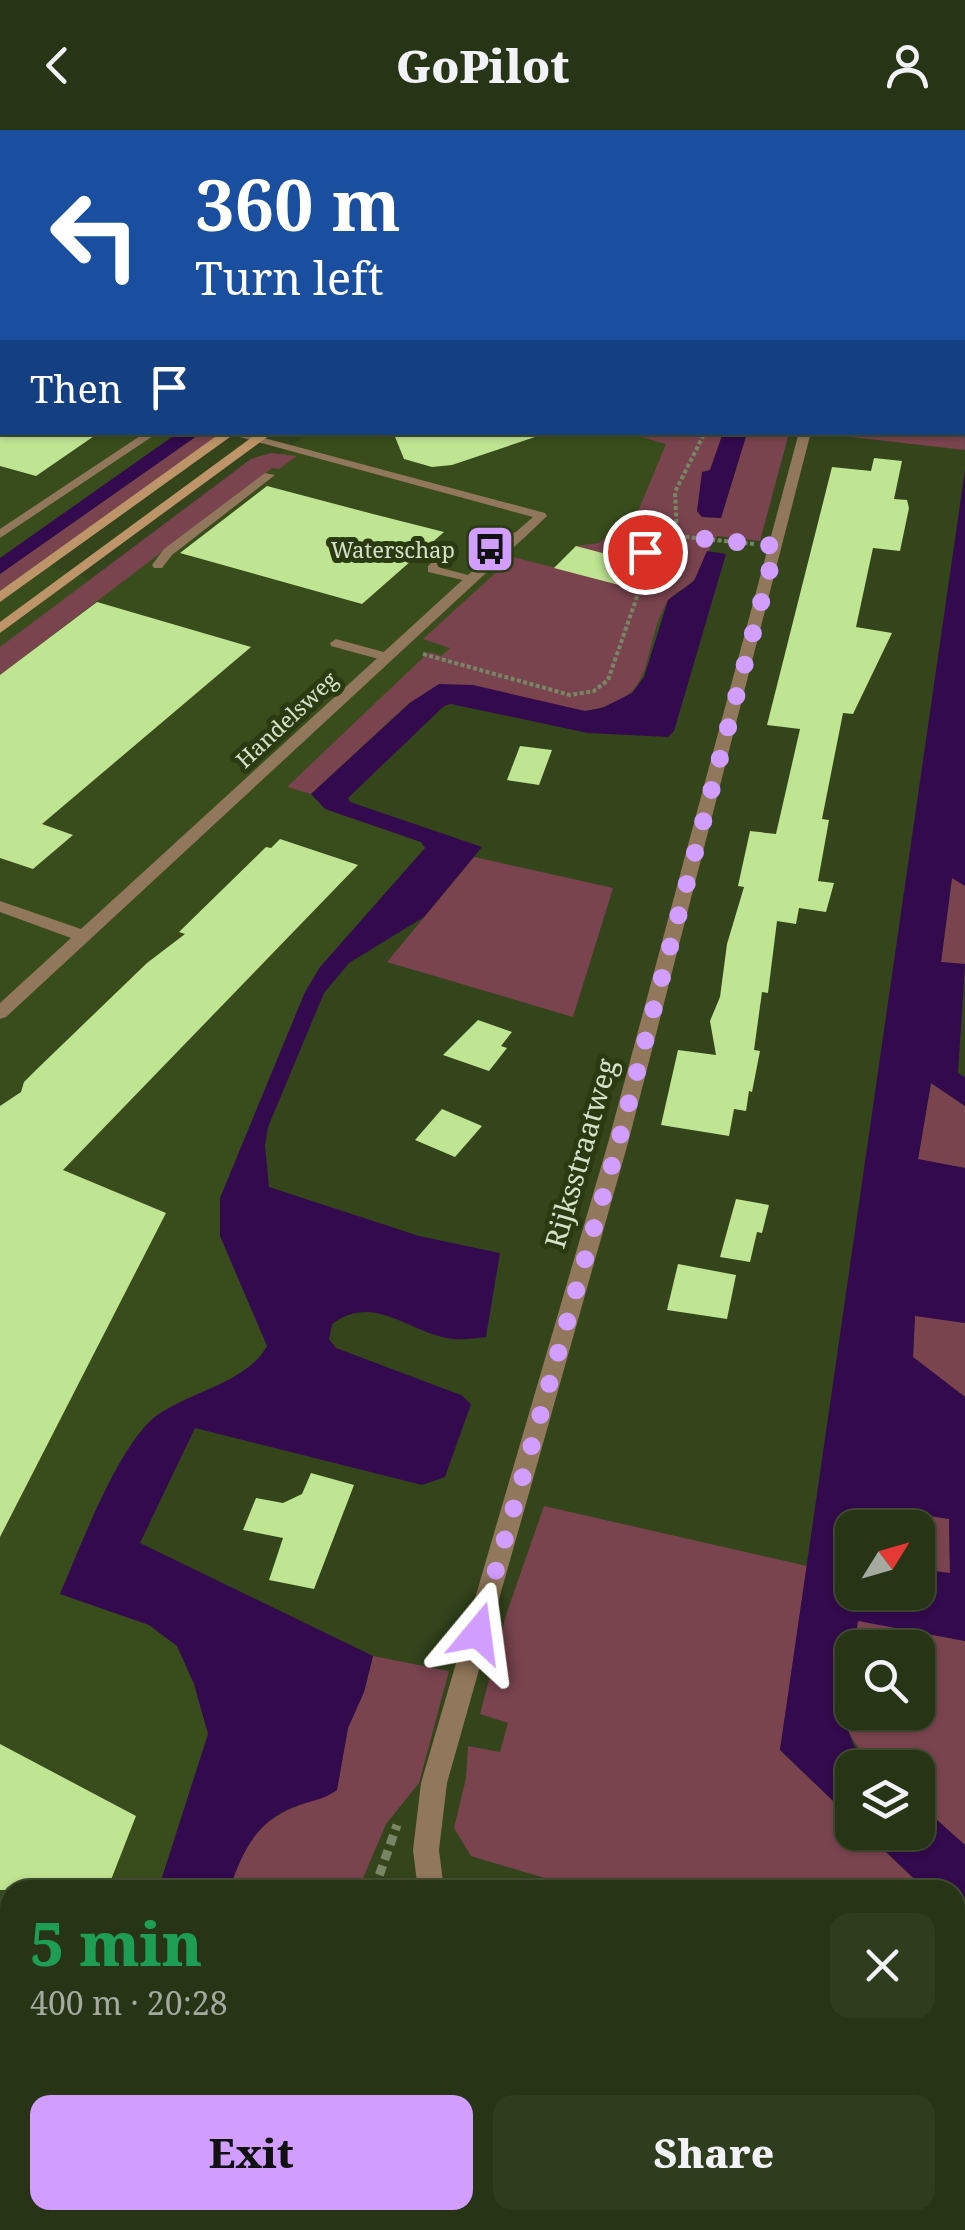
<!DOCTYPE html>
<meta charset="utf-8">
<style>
:root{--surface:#273415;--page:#2f3c1e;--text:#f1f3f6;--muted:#a4aaa0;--line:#434f34;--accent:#d19dfe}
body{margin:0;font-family:"Noto Serif",serif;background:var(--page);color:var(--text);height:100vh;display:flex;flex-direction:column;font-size:38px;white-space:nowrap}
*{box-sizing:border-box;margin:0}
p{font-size:32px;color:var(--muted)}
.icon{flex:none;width:55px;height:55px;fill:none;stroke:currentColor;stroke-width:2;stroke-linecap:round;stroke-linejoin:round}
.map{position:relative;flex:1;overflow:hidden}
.sheet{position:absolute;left:0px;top:1750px;width:965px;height:350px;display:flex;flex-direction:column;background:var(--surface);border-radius:30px 30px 0 0;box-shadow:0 2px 8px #0004,0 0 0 2px var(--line)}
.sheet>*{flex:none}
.banner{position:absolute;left:0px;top:0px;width:965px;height:305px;box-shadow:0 2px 8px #0004,0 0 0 2px var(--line);background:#1a4fa0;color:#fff;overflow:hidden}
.needle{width:65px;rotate:53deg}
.controls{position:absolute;left:835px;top:1380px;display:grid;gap:20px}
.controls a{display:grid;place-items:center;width:100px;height:100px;border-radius:20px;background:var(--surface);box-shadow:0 2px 8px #0004,0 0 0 2px var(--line);font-size:50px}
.pin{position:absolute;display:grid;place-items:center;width:85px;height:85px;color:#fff;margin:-42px;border:5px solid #fff;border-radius:50%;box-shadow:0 2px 10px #0007}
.me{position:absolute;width:110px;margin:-55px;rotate:16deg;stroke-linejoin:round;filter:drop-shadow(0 0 8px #0008)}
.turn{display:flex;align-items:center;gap:35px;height:210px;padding:0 30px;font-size:45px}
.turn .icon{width:130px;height:130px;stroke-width:2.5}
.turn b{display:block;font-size:70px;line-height:85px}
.then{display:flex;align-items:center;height:95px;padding:0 30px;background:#0003;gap:20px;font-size:38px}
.round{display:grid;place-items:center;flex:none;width:105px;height:105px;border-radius:20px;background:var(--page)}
.overview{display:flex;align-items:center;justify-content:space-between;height:170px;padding:0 30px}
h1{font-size:60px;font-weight:800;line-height:75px;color:#1e9e55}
.button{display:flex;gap:20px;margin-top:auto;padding:20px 30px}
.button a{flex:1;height:115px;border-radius:20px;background:var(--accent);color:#111;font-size:40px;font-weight:800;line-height:115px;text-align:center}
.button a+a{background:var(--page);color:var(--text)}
header{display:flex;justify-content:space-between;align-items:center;height:130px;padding:0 30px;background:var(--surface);font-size:45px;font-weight:800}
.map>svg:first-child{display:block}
.built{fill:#394d1c}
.green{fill:#7a444f}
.water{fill:#330a4d;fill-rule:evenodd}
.building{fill:#bfe492}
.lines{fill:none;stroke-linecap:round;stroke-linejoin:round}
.path-far1{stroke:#778664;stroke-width:4;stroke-dasharray:4 2.5;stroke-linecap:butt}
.path{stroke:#778664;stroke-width:9;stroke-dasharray:10 6;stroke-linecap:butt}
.lane{fill:#91775b;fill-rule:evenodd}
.street{fill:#91775b;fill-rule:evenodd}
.secondary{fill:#be9569;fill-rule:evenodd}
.route{stroke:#d19dfe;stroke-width:18;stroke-dasharray:0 32.4}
.labels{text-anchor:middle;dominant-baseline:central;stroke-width:10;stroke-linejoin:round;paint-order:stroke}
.far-poi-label{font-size:22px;fill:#d6e1c9;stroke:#2a3a11;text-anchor:end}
.far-street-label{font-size:22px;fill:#d6e1c9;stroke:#2a3a11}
.street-label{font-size:28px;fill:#d6e1c9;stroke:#2a3a11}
</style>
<header><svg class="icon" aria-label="back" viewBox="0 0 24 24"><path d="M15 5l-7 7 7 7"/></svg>GoPilot<svg class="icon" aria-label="person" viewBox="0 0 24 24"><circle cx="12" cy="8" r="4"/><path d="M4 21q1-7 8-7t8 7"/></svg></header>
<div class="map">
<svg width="965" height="2100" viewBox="0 0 965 2100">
<rect width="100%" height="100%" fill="#34451c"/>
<path class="built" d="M0 0 133 2H2V302L196 303 14 424 99 453 309 303H740L659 599 444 567 333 671 443 715 334 834 246 1035 296 1203 155 1320 108 1444 265 1545 193 1760H10V2090H67L63 2100H0Z"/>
<path class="green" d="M963 230 965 320 816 303 962 302Z
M201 303H223L0 461V444Z
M627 303H723L710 340 702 387 721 388 747 303H789L760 411 717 406C708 419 704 434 696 447 689 458 673 462 667 472 638 523 662 569 585 581L410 572 311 664 287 657 429 522 441 526 450 518 423 509 513 427 619 454 628 430 576 416 599 413 608 406 627 408 666 314Z
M271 323 297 326 279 339 272 338 0 545V517L251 329Z
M474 727 613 758 573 887 387 832Z
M952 747 965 756V834L941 832Z
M931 953 965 976V1038L918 1030Z
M915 1185 965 1193V1267L913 1227Z
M544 1376 807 1436 780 1620 852 1689V1702L866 1703 926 1760H585L471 1726 454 1698 466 1648 468 1616 500 1622 508 1593 480 1584 506 1485Z
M886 1378 949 1389 950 1444 918 1439V1398H884Z
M858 1490 965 1511V1715L918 1673V1638L878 1637C832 1597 843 1578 852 1523V1582H918V1518L853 1517Z
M373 1526 449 1541 419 1653 386 1694 358 1760H229C254 1689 270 1686 337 1660L348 1598 364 1562Z
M112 2090H281L279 2100H108Z
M352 2090H602L601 2100H349Z"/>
<path class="water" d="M179 302 201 303 0 444V428Z
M723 303H747L721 388 702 387 697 381 702 342 710 340Z
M965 340V756L952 748 941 832 965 834 958 943 965 947V976L931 953 918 1029 965 1038V1193L915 1186 913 1227 965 1267V1511L858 1491 842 1585 854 1616 878 1637 852 1638V1689L780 1620ZM887 1379 949 1389 950 1443 918 1439V1462H852V1398L883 1397Z
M707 421 726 424 674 601 668 607 588 603 451 574 444 576 348 668 350 672 482 717 424 787 349 833 324 863 268 997 265 1015 269 1057 419 1106 500 1123 486 1207C476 1208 464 1210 453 1209 409 1204 375 1162 332 1194L329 1209 336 1218 461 1265 471 1274 445 1347 422 1355 195 1298 140 1413 373 1526 364 1562 348 1598 337 1660C324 1670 309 1671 294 1677 255 1692 242 1723 229 1760H158L208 1604 194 1554 177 1516 149 1495 60 1464C80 1418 118 1315 156 1286 189 1262 247 1253 267 1216L220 1106V1068L305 862 320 837 425 718 421 712 325 679 311 664 411 572 439 554 473 555 585 581 602 578 632 563 644 547 668 470 694 451Z
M918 1673 965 1715V1794L955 1787V1760H926L866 1703 918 1702Z"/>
<path class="building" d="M0 302H100L36 346 0 336Z
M393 302H534L535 307 452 335 432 337 404 329Z
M874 328 902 331 894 369 907 370 909 378 900 421 873 418 856 497 892 503 853 584 843 583 822 689 829 690 818 751 834 753 826 782 799 778 796 794 777 791 768 863 762 862 754 920 760 921 752 962 749 961 746 981 734 979 729 1006 661 995 678 920 716 925 710 891 720 867 727 814 744 757 738 756 750 701 776 704 800 599 767 595 832 337 871 341Z
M267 356 373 384 444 402 362 474 180 423Z
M576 416 629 430 619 455 554 438Z
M97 472 251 517 42 694 73 705 33 739 0 728V545Z
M520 616 552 620 539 655 507 650Z
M280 709 358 735 63 1040 166 1083 0 1407V976L21 962 24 952 36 940 147 833 185 804 179 802 266 717 271 718Z
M478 890 512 902 501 916 507 918 489 941 443 925Z
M442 979 482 996 455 1027 415 1010Z
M736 1069 769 1075 762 1103 757 1102 750 1132 720 1127Z
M678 1134 736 1145 727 1189 667 1180Z
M311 1343 354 1355 314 1459 269 1450 283 1408 243 1400 256 1368 283 1373 302 1364Z
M0 1614 136 1686 107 1760H0Z"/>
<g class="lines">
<path class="path-far1" d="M183 0 187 2
M677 406 675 362 705 302
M423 524 570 565 594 561 608 550 647 438 646 415 677 406 754 414"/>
<path class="path" d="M374 1760 397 1695"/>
<path class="lane" d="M0 52H2V58H0Z
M962 59H965V65H962Z
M146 302H159L0 408V399Z
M242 302 545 383 547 386 524 408H516V402L533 387 225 303Z
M265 343 275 345 172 425 162 438H154L152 435 164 419Z
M449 416 459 419 441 438 476 447V453L428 442V436Z
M336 509 391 524 393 527 386 531 331 516 330 513Z
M811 2090H837L836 2100H810Z"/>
<path class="street" d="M799 302H811L628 1013 447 1653 439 1720 444 1760H418L413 1720 421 1653 608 1013Z
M515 402 527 405 6 887 0 889V873L71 808 0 782V771L81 799Z"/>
<path class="secondary" d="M509 0H519L521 2H511Z
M560 0H570L572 2H562Z
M962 183H965V190H962Z
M962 203H965V211H962Z
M222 302H237L0 472V461Z
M259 302H274L0 503V492Z
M955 1858 965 1860V1888L955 1886Z
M300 2090H330L327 2100H297Z"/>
</g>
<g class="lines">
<path class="route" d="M478 1503 618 1014 776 416 677 406 646 415 645 422"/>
</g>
<defs>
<g id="bus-square" transform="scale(2.5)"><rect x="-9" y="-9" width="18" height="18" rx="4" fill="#d19dfe" stroke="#2a3a11"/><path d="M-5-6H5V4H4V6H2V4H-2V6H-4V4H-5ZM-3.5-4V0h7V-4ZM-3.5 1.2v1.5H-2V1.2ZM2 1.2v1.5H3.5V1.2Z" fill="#111"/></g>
</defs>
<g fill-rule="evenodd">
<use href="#bus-square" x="490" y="419"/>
</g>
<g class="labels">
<g class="far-poi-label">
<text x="455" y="419">Waterschap</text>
</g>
<g class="far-street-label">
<text transform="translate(286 589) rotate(-43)">Handelsweg</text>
</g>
<g class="street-label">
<text transform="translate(580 1023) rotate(-74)">Rijksstraatweg</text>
</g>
</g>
</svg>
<div class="controls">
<a><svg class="needle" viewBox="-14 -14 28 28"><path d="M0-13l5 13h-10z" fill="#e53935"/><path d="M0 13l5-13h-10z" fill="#a4aaa0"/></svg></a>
<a><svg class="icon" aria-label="search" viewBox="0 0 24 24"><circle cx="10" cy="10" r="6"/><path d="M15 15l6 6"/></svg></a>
<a><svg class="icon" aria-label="layers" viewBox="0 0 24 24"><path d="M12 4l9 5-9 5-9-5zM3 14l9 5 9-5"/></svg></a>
</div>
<div class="pin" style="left:645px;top:422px;background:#d93025"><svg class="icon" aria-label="arrive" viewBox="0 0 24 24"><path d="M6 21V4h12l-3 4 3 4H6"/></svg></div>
<svg class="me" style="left:478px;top:1503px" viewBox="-20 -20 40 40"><path d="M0-17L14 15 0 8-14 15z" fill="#d19dfe" stroke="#fff" stroke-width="4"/></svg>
<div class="banner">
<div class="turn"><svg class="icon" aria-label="left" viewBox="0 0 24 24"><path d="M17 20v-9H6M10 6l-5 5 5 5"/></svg><div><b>360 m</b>Turn left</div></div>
<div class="then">Then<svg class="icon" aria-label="arrive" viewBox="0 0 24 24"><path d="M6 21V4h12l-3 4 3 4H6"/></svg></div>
</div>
<section class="sheet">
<div class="overview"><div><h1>5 min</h1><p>400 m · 20:28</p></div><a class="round"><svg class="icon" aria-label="close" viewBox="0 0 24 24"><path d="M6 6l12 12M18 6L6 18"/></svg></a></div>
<div class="button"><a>Exit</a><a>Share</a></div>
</section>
</div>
